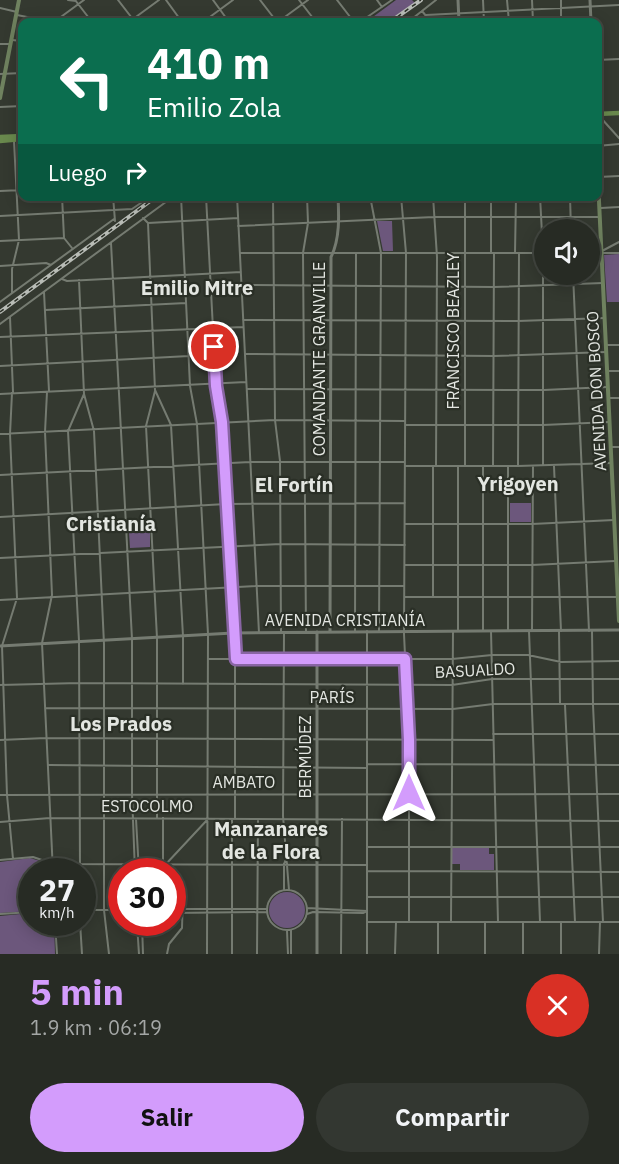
<!DOCTYPE html>
<html lang="es">
<meta charset="utf-8">
<style>
:root{--surface:#272b24;--page:#333731;--text:#f1f3f6;--muted:#a4a7a6;--line:#434741;--accent:#d39cfc}
body{margin:0;font-family:"IBM Plex Sans",sans-serif;background:var(--page);color:var(--text);height:100vh;display:flex;flex-direction:column;font-size:22px;white-space:nowrap}
*{box-sizing:border-box;margin:0}
p{font-size:20px;color:var(--muted)}
.icon{flex:none;width:33px;height:33px;fill:none;stroke:currentColor;stroke-width:2;stroke-linecap:round;stroke-linejoin:round}
.map{position:relative;height:954px;overflow:hidden}
.panel{display:flex;flex-direction:column;background:var(--surface);flex:1}
.panel>*{flex:none}
.top-card{position:absolute;left:18px;top:18px;width:584px;height:183px;border-radius:12px;box-shadow:0 3px 15px #0003,0 0 0 2px var(--line);background:#0b6e4f;color:#fff;overflow:hidden}
.buttons{position:absolute;left:534px;top:219px;display:grid;gap:12px}
.buttons a{display:grid;place-items:center;width:66px;height:66px;border-radius:50%;background:var(--surface);box-shadow:0 3px 15px #0003,0 0 0 2px var(--line);font-size:30px}
.speed{position:absolute;left:18px;top:858px;display:flex;gap:12px;font-size:30px;font-weight:700;text-align:center}
.speed>*{display:grid;place-content:center;width:78px;height:78px;border-radius:50%;background:var(--surface);box-shadow:0 3px 15px #0003,0 0 0 2px var(--line);line-height:1}
.speed small{font-size:15px;font-weight:400}
.speed .limit{border:9px solid #d22;background:#fff;color:#111}
.pin{position:absolute;display:grid;place-items:center;width:51px;height:51px;color:#fff;margin:-26px;border:3px solid #fff;border-radius:50%;box-shadow:0 2px 6px #0007}
.me{position:absolute;width:66px;margin:-33px;rotate:0deg;stroke-linejoin:round;filter:drop-shadow(0 0 4px #0008)}
.turn{display:flex;align-items:center;gap:21px;height:126px;padding:0 30px;font-size:27px}
.turn .icon{width:78px;height:78px;stroke-width:2.5}
.turn b{display:block;font-size:42px;line-height:51px}
.then{display:flex;align-items:center;height:57px;padding:0 30px;background:#0003;gap:12px;font-size:22px}
.round{display:grid;place-items:center;flex:none;width:63px;height:63px;border-radius:32px;background:var(--page)}
.summary{display:flex;align-items:center;justify-content:space-between;height:102px;padding:0 30px}
h1{font-size:36px;font-weight:700;line-height:45px;color:var(--accent)}
.cta{display:flex;gap:12px;margin-top:auto;padding:12px 30px}
.cta a{flex:1;height:69px;border-radius:36px;background:var(--accent);color:#111;font-size:24px;font-weight:700;line-height:69px;text-align:center}
.cta a+a{background:var(--page);color:var(--text)}
.map>svg:first-child{display:block}
.green{fill:#6c577c}
.lines{fill:none;stroke-linecap:round;stroke-linejoin:round}
.minor{stroke:#757b71;stroke-width:2}
.tertiary{stroke:#757b71;stroke-width:3}
.secondary{stroke:#6f825f;stroke-width:4}
.primary{stroke:#69894d;stroke-width:4.5}
.rail-casing{stroke:#b8bcb6;stroke-width:4}
.rail{stroke:#2a2f26;stroke-width:1.5;stroke-dasharray:4.5;stroke-linecap:butt}
.route-casing{stroke:#8965a4;stroke-width:15}
.route{stroke:#d39cfc;stroke-width:10}
.labels{text-anchor:middle;dominant-baseline:central;stroke-width:4.5;stroke-linejoin:round;paint-order:stroke}
.street-label{font-size:16px;fill:#e3e6e1;stroke:#2a2f26}
.quarter-label{font-size:20px;font-weight:bold;fill:#e3e6e1;stroke:#2a2f26}
</style>
<div class="map">
<svg width="619" height="954" viewBox="0 0 619 954">
<rect width="100%" height="100%" fill="#343930"/>
<path class="green" d="M396 0H412L415 3 387 22H366Z
M377 221H392L393 251H383Z
M619 254V302H607L604 255Z
M510 503H531V522H510Z
M150 532V547L130 548 129 533Z
M452 848H489V854H494V870H460V864H452Z
M30 858 50 864 51 871 32 872 31 911 0 913V862Z
M269 910a18 18 0 1 1 36 0a18 18 0 1 1-36 0Z
M31 913 32 922 54 923 55 954H0V916Z"/>
<g class="lines">
<path class="minor" d="M68 0 76 1
M75 0 92 22
M118 0 135 22
M166 0 182 22
M213 0 229 22
M260 0 277 22
M299 0 316 22
M337 0 354 22
M377 0 382 7
M483 0 484 22
M507 0 509 22
M532 0 533 22
M561 0V22
M0 8 17 12
M422 11 431 22
M17 15 52 22
M426 15 619 5
M54 22 84 0
M129 22 159 0
M203 22 233 0
M278 22 308 0
M360 22 392 0
M408 22 436 0
M12 40 22 41
M0 44H11
M597 60 619 59
M0 74 22 73
M0 107 22 106
M597 115 601 118 619 138
M597 146 619 144
M598 177 619 176
M0 191 22 190
M62 196 64 238 72 248
M113 196 115 221
M181 196 190 386 197 424 208 634 207 954
M206 196 216 386 222 422 233 633
M237 196 259 633
M273 196 275 420 280 461 281 632
M370 196 381 253 379 631
M401 196 406 253 404 634 409 740V922
M433 196 437 257 436 466
M491 196V253
M540 196 543 253V465
M570 196 571 230
M238 198 268 196
M601 208 619 207
M0 216 132 209 151 196
M143 218 148 223 155 390 171 425 183 636V684
M148 223 238 218
M238 226 434 217H600
M0 241 64 238
M111 243 132 639V794L135 872
M602 251 619 242
M240 253H544
M515 253 516 196
M590 253H619
M0 266 46 263 51 265
M573 274 589 631
M62 279 67 281 241 272
M79 280 84 394 94 431 104 644V910L109 954
M241 285 494 287 603 283
M44 292 49 391
M12 293V269L19 240 14 141
M0 302 114 219
M45 310 186 303
M10 317 13 392
M243 320 518 321 605 318
M0 324 174 196
M0 337 243 327
M607 345H619
M246 354 494 356 606 352
M0 366 189 356
M607 371H619
M247 389 544 390 607 387
M155 391 146 426 157 638V818
M47 392 45 432 52 595 42 643 53 872
M12 393 10 434 17 598 2 646 7 795 13 859
M0 394 246 382
M609 398H619
M406 425H543L610 422
M0 434 275 420 405 421
M611 447H619
M405 466H518L612 463
M465 466V196
M493 466 494 253
M518 466 519 253
M554 466 561 631
M0 475 250 462H405
M0 517 226 504 405 503
M405 524H532L614 520
M0 558 281 544 405 545
M405 565H532L615 561
M405 597H618
M433 597V466
M0 600 256 586H404
M306 631 303 253 308 223 307 196
M355 631 356 253
M458 631V466
M483 631V466
M491 631 498 922
M508 631V466
M529 631 540 922
M532 631 533 466
M559 631 560 703
M592 631 593 705 603 922
M284 632 283 816 289 890
M209 659H452L492 655H528L561 662 619 661
M0 685 79 683 452 685 492 679H619
M565 705 575 922
M45 708 453 709 493 704H619
M493 734H619
M0 740 46 738 493 740
M367 764 619 765
M49 765 367 768
M0 795 619 794
M163 818V867L165 872
M136 819 139 872
M235 819V633
M0 822 50 818 619 821
M367 847H619
M0 860 33 857 54 864 366 865
M166 864 208 819
M367 871 619 872
M80 872 79 641 68 431 84 394
M284 889V864L286 859
M267 910a20 20 0 1 1 40 0a20 20 0 1 1-40 0Z
M367 897H619
M307 908 367 911
M172 909H267
M82 910H114
M114 910 122 901
M114 910 122 919
M172 913 267 912
M0 914 32 912
M307 914 313 912 363 913 367 911
M55 922 57 954
M80 922 82 954
M128 922H150
M367 922H619
M438 922V954
M451 922 453 631
M137 924 139 954
M142 924 143 954
M291 930V954
M287 931 288 954
M167 954 169 944 182 928 183 893 172 880
M232 954V819
M257 954 258 819
M341 954 342 819
M367 954V631
M395 954 396 922
M485 954V922
M523 954V922
M561 954V922
M599 954 600 922"/>
<path class="tertiary" d="M458 0 459 22
M590 0 591 22
M330 631 331 257C340 239 339 216 338 196
M317 632V954
M0 646 233 633 619 630"/>
<path class="secondary" d="M0 98 19 0
M597 159 619 621"/>
<path class="primary" d="M597 114 619 113
M0 137 22 136
M0 141 22 139"/>
<g class="rail-casing">
<path id="rail" d="M390 22 421 0
M0 312 157 196"/>
</g>
<use href="#rail" class="rail"/>
</g>
<g class="lines">
<g class="route-casing">
<path id="route" d="M214 347 216 386 222 422 236 659H405L409 740V793"/>
</g>
<use href="#route" class="route"/>
</g>
<g class="labels">
<g class="street-label">
<text transform="translate(453 331) rotate(-90)">FRANCISCO BEAZLEY</text>
<text transform="translate(319 359) rotate(-90)">COMANDANTE GRANVILLE</text>
<text transform="translate(596 391) rotate(-93)">AVENIDA DON BOSCO</text>
<text x="345" y="620">AVENIDA CRISTIANÍA</text>
<text transform="translate(475 670) rotate(-3)">BASUALDO</text>
<text x="332" y="697">PARÍS</text>
<text transform="translate(305 757) rotate(-90)">BERMÚDEZ</text>
<text x="244" y="782">AMBATO</text>
<text x="147" y="806">ESTOCOLMO</text>
</g>
<g class="quarter-label">
<text x="197" y="287">Emilio Mitre</text>
<text x="518" y="483">Yrigoyen</text>
<text x="294" y="484">El Fortín</text>
<text x="111" y="523">Cristianía</text>
<text x="121" y="723">Los Prados</text>
<text x="271" y="828">Manzanares<tspan x="271" dy="23">de la Flora</tspan></text>
</g>
</g>
</svg>
<div class="buttons">
<a><svg class="icon" aria-label="sound" viewBox="0 0 24 24"><path d="M4 9h4l5-4v14l-5-4H4zM17 9q2 3 0 6"/></svg></a>
</div>
<div class="speed"><div>27<small>km/h</small></div><div class="limit">30</div></div>
<div class="pin" style="left:214px;top:347px;background:#d93025"><svg class="icon" aria-label="arrive" viewBox="0 0 24 24"><path d="M6 21V4h12l-3 4 3 4H6"/></svg></div>
<svg class="me" style="left:409px;top:793px" viewBox="-20 -20 40 40"><path d="M0-17L14 15 0 8-14 15z" fill="#d39cfc" stroke="#fff" stroke-width="4"/></svg>
<div class="top-card">
<div class="turn"><svg class="icon" aria-label="left" viewBox="0 0 24 24"><path d="M17 20v-9H6M10 6l-5 5 5 5"/></svg><div><b>410 m</b>Emilio Zola</div></div>
<div class="then">Luego<svg class="icon" aria-label="right" viewBox="0 0 24 24"><path d="M7 20v-9h11M14 6l5 5-5 5"/></svg></div>
</div>
</div>
<section class="panel">
<div class="summary"><div><h1>5 min</h1><p>1.9 km · 06:19</p></div><a class="round" style="background:#d93025;color:#fff"><svg class="icon" aria-label="close" viewBox="0 0 24 24"><path d="M6 6l12 12M18 6L6 18"/></svg></a></div>
<div class="cta"><a>Salir</a><a>Compartir</a></div>
</section>
